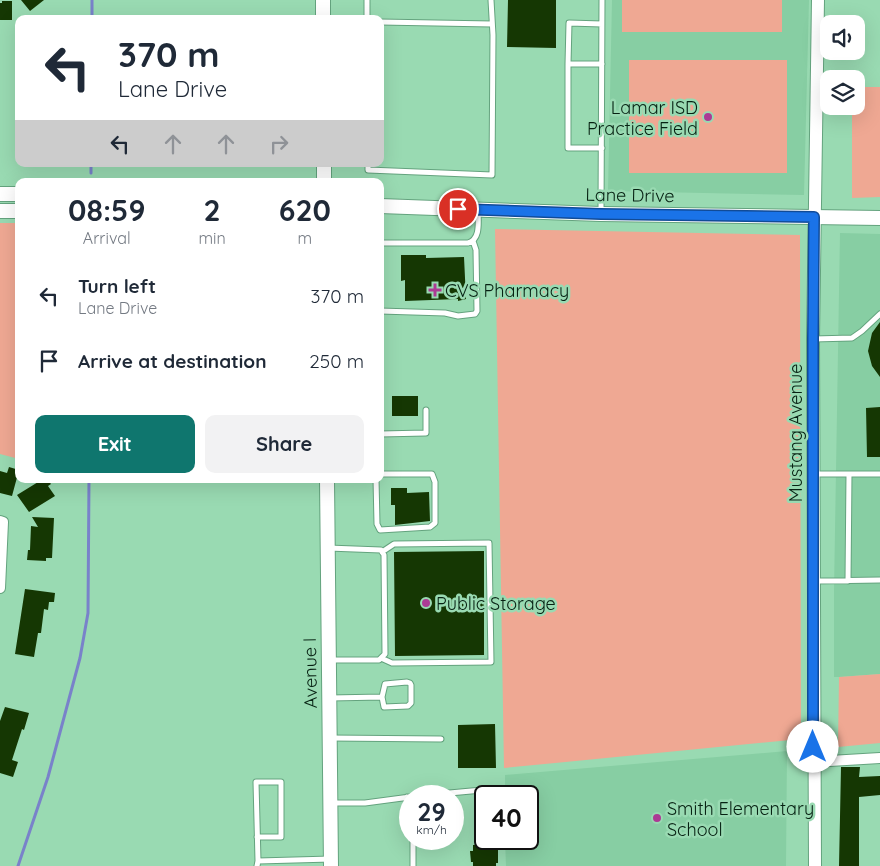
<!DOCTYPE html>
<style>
:root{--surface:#fff;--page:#f2f2f3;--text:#1f2937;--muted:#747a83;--accent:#0f766e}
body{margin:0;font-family:Quicksand,sans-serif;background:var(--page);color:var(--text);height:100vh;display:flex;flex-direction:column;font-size:19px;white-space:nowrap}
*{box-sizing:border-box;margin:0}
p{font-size:16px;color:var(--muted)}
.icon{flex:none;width:28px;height:28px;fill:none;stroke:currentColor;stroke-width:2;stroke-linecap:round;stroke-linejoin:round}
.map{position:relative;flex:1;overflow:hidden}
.panel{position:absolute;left:15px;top:178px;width:369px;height:305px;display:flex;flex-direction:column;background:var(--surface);border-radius:10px;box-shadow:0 5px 20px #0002}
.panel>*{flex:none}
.top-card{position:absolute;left:15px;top:15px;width:369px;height:152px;border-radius:10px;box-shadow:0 5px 20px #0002;background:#fff;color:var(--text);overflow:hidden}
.tools{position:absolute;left:820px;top:15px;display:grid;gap:10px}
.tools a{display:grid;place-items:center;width:45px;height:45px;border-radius:10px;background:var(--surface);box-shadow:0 5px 20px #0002;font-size:25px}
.speed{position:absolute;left:399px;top:785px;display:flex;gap:10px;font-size:25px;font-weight:700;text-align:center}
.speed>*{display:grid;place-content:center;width:65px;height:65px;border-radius:50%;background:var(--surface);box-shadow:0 5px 20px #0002;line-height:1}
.speed small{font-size:12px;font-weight:400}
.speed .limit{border:2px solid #111;border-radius:8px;background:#fff;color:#111}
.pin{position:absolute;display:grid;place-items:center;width:42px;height:42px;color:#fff;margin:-21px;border:2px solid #fff;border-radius:50%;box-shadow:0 1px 5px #0007}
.me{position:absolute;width:55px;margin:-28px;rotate:0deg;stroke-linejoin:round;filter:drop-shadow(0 0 4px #0008)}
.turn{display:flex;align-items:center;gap:18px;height:105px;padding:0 20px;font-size:22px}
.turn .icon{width:65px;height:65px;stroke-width:2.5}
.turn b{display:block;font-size:35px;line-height:42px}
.lanes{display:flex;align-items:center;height:48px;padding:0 20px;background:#0003;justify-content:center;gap:25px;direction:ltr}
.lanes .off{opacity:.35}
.eta{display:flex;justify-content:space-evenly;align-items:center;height:85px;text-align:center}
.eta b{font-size:30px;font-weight:700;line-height:35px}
.primary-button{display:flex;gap:10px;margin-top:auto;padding:10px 20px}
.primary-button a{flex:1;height:58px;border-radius:10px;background:var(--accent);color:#fff;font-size:20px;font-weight:700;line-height:58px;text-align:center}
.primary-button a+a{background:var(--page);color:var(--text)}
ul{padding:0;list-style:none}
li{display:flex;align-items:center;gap:15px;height:65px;padding:0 20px}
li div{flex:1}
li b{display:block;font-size:19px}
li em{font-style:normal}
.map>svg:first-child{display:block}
.built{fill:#87cea3}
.green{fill:#efa893}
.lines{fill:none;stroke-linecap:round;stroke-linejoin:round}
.stream{stroke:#7982ca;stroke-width:3}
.building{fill:#153703}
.service-casing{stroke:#64a37e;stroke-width:7}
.minor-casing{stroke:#64a37e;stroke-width:12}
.tertiary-casing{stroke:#64a37e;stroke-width:14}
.secondary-casing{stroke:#64a37e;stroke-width:16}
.service{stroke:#fff;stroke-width:5}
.minor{stroke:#fff;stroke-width:10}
.tertiary{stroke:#fff;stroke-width:12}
.secondary{stroke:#fff;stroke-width:14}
.route-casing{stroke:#114b97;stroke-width:12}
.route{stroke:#1a73e8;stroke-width:9}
.poi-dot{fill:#ac3a94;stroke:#99dab2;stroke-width:2}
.labels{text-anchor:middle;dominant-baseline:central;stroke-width:5;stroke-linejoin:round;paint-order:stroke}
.poi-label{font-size:18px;fill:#072213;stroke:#99dab2;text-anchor:start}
.street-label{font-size:18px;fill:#072213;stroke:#99dab2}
</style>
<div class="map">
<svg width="880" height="866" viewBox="0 0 880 866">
<rect width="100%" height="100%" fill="#99dab2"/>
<path class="built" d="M612 0H809L804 195 608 191Z
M840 233 880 234V674L839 677H834V590Z
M787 751 786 866H506L505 839H528V796H505V775Z"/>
<path class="green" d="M622 0H782V32H622Z
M629 60H787V173H629Z
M863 87H880V197L852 198V106H856V94Z
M0 223H19V459L0 454Z
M495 229 800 235 801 739 504 768Z
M880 674V743L838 747 839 677Z"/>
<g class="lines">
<path class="stream" d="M92 0V19
M91 173V164
M18 866 48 777 80 658 88 613 89 479"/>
</g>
<path class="building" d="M21 0H44L30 11Z
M508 0H556V48L507 47Z
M2 1H12V20H0V3H2Z
M401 255H426V258L464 257 466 299 458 301V299L405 301V280L401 281Z
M880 322V377L872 366 868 351 872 333Z
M392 396H418V416H392Z
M880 407V457H867L866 408Z
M9 467 19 470 12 496 0 493V471L7 473Z
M43 479H47L51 484 48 486 55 496 29 512 17 495Z
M391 488H407V493L429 492 430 521 395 525V505H391Z
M32 517 54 518 52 558H46V561L27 560 28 550H30L31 526 38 527Z
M484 551V655L395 656 394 552Z
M25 589 55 593 54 602H49L48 610 44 609 41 633H38L34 657 15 654Z
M5 707 29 713 24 730 22 729 12 760 18 762 13 777 0 773V721Z
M495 724 496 768H458V725Z
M841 767H860L859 777 880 776V795L859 797V866H839Z
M473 845H495V850H498V863H496V866H473V862H471L470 851H473Z"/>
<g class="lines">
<g class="service-casing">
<path id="service" d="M367 19V0
M380 22 492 24
M568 64 569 23 602 24
M602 148H568V64H602
M368 164V170L492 175 493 35 491 0
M601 212 602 0
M380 243H468C481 239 478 222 478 210
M380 311 445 313 458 316 475 314 477 311 476 250 473 241
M813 339 852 338 862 331 880 314
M380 434 426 433V410
M813 474H880
M376 479 377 524 380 530 430 527 435 523V482L432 474H380
M328 548 381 550 384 555 385 654 379 660H331
M816 581 880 580
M848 581 849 474
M381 658 392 663 491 662 489 543 394 544 382 552
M330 698 382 697 385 684 407 682 410 683 411 685V703L408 706 384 707 382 697
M330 738 441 739
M417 796 482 790
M407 797 410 808
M331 803H365L410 797
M257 837H281V782H256L258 861
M257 866 258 861 331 859
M413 866V839"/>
</g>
<g class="minor-casing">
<path id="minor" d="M0 521 3 522 0 588
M813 762 880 758"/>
</g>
<g class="tertiary-casing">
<path id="tertiary" d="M815 866 813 339 818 0"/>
</g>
<g class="secondary-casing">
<path id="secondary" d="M323 0V19
M324 164V181
M0 194H19
M380 206 601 214 880 218
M0 211H19
M327 479 331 866"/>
</g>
<use href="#service" class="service"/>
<use href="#minor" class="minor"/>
<use href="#tertiary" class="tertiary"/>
<use href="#secondary" class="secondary"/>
</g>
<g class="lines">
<g class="route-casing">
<path id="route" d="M458 209 601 214 814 217 813 339V747"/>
</g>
<use href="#route" class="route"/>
</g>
<g class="poi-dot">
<circle cx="708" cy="117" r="5"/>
<path d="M432.5 282.5h5v5h5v5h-5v5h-5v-5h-5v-5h5z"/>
<circle cx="426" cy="603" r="5"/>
<circle cx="657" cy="818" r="5"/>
</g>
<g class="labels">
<g class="poi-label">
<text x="698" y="107" text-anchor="end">Lamar ISD<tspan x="698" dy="21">Practice Field</tspan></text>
<text x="445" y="290">CVS Pharmacy</text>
<text x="436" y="603">Public Storage</text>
<text x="667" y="808">Smith Elementary<tspan x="667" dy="21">School</tspan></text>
</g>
<g class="street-label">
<text transform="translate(630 195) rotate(1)">Lane Drive</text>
<text transform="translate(795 433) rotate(-90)">Mustang Avenue</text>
<text transform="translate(310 673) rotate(-91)">Avenue I</text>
</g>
</g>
</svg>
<div class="tools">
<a><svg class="icon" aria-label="sound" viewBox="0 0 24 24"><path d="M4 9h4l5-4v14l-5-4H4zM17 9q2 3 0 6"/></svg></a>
<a><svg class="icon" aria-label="layers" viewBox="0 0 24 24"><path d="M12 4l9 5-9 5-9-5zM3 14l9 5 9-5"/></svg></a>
</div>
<div class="speed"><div>29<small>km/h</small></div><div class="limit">40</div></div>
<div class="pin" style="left:458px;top:209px;background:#d93025"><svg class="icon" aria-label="arrive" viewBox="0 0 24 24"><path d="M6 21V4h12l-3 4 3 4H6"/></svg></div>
<svg class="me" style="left:813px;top:747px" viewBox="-20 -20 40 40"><circle r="19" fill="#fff"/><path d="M0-13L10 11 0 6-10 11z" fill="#1a73e8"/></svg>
<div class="top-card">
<div class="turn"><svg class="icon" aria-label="left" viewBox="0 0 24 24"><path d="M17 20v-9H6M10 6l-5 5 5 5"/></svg><div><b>370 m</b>Lane Drive</div></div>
<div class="lanes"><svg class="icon" aria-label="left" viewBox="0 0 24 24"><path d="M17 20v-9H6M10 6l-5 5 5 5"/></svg><svg class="icon off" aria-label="ahead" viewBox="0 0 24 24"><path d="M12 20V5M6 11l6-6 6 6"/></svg><svg class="icon off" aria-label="ahead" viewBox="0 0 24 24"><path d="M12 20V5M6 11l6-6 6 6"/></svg><svg class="icon off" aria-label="right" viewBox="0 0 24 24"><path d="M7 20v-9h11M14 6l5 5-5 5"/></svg></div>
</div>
<section class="panel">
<div class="eta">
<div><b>08:59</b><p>Arrival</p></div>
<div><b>2</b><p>min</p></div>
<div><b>620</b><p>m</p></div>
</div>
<ul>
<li><svg class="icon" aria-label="left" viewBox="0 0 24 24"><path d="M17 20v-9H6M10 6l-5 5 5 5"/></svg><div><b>Turn left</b><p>Lane Drive</p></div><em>370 m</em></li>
<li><svg class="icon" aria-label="arrive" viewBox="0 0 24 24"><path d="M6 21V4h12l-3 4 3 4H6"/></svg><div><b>Arrive at destination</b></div><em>250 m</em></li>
</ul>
<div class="primary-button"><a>Exit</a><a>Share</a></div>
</section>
</div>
